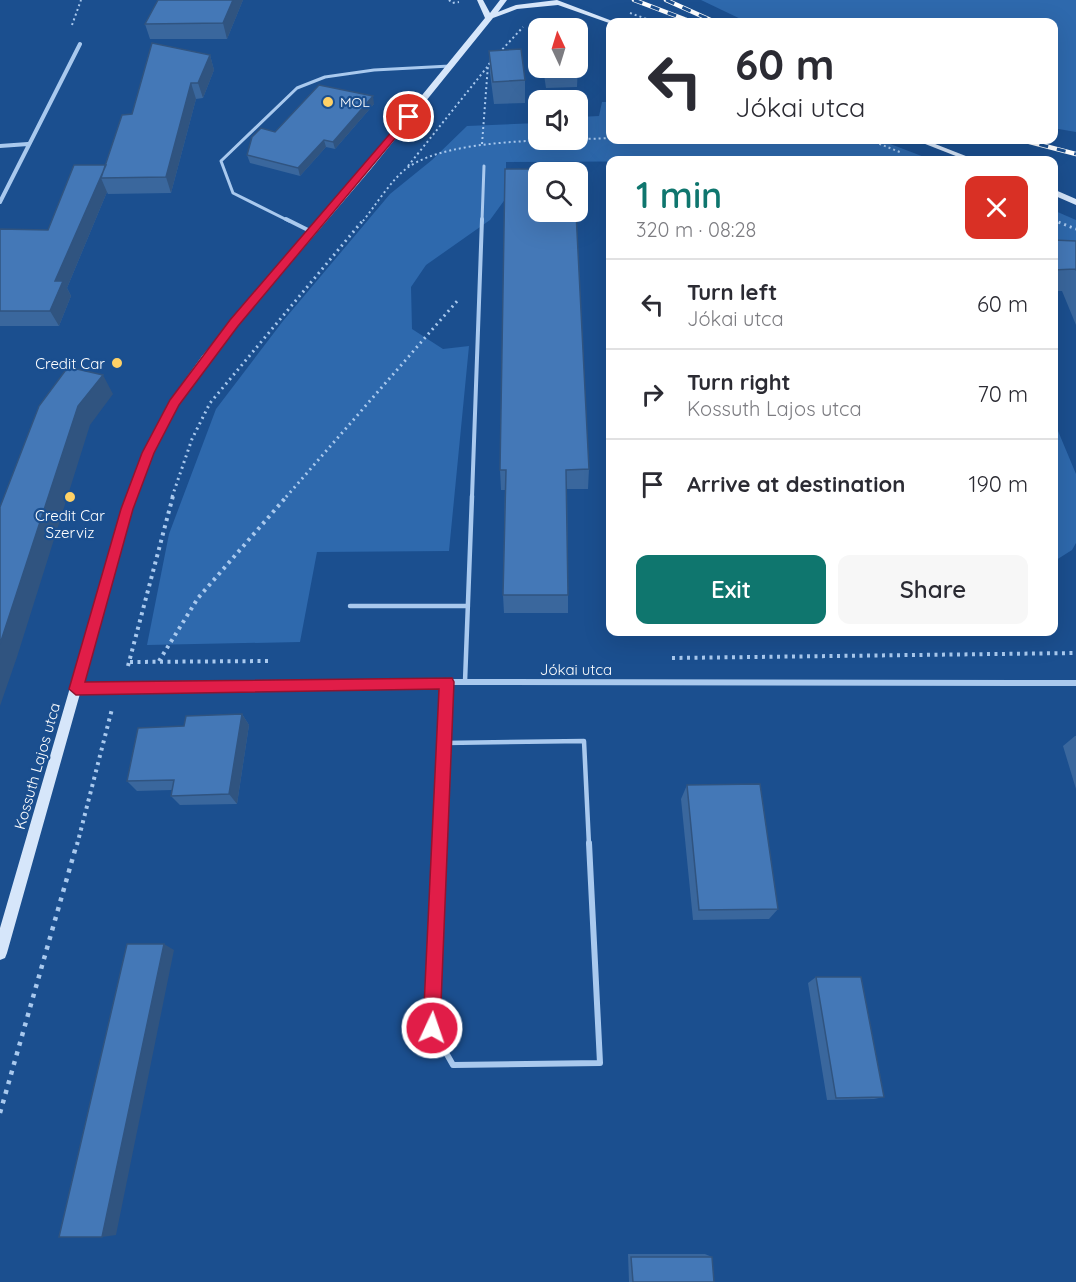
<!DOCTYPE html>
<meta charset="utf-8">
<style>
:root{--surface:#fff;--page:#f7f7f7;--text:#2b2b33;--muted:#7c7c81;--line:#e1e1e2;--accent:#0f766e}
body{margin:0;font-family:Quicksand,sans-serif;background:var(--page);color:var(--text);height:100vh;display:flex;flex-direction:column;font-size:22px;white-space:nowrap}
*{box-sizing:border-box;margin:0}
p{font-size:20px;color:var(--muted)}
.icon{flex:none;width:33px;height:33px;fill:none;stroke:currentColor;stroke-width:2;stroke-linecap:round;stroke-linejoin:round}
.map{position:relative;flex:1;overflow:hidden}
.panel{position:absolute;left:606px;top:156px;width:452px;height:480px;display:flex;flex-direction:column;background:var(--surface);border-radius:12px;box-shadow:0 6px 24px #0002}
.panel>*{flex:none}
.guide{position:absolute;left:606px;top:18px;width:452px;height:126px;border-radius:12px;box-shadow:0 6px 24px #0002;background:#fff;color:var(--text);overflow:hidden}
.needle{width:39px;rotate:356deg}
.tools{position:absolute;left:528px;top:18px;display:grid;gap:12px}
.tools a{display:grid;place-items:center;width:60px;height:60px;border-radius:12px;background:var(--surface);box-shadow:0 6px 24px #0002;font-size:30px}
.pin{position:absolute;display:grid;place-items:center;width:51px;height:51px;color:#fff;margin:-26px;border:3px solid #fff;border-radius:50%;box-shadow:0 2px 6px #0007}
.me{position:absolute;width:66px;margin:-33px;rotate:3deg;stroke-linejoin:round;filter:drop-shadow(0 0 4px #0008)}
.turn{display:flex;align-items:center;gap:21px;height:126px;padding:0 30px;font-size:27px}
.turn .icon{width:78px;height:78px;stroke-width:2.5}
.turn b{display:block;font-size:42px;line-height:51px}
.round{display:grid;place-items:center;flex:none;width:63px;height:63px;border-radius:12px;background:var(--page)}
.summary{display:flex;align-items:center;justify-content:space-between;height:102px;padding:0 30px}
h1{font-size:36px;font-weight:600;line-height:45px;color:var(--accent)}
.action{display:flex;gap:12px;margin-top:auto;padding:12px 30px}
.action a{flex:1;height:69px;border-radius:12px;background:var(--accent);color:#fff;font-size:24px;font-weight:600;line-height:69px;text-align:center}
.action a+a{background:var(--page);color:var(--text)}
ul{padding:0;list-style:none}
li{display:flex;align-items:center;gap:18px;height:90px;padding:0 30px;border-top:2px solid var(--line)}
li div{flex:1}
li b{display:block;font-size:22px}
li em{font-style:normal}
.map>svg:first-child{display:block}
.green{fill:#2e69ad}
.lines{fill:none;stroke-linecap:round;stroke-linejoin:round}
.path-far3{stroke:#a9c9ee;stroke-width:2;stroke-dasharray:2 3;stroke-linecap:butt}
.path-far2{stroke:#a9c9ee;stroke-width:3;stroke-dasharray:2 4;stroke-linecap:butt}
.path-far1{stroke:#a9c9ee;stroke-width:4;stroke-dasharray:3 4.5;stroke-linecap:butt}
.path{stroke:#a9c9ee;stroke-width:4.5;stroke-dasharray:4 6;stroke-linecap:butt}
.lane-far3{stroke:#a9c9ee;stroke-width:3}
.lane-far2{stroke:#a9c9ee;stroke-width:4}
.lane-far1{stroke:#a9c9ee;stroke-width:4.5}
.lane{stroke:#a9c9ee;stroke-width:6}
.street-far1{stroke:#a9c9ee;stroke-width:4}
.street{stroke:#a9c9ee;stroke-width:6}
.secondary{fill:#d6e6fa;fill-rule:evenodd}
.rail-casing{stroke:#fff;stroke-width:4.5}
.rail{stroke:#1b4f8f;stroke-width:3;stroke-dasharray:9;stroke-linecap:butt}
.wall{fill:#3a679d}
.shaded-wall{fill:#305480}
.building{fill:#4478b7;stroke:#305480;stroke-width:1.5}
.route{fill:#e11d48;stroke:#92132f;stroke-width:1.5}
.poi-dot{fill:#ffd166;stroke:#1b4f8f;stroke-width:2}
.labels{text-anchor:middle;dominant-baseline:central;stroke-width:4.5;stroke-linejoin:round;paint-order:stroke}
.far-poi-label{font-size:14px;fill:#fff;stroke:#1b4f8f;text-anchor:start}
.poi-label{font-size:15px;fill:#fff;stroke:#1b4f8f;text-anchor:end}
.street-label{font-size:15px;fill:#fff;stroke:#1b4f8f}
</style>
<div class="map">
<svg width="1076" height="1282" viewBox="0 0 1076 1282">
<rect width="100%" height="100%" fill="#1b4f8f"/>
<path class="green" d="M701 0H1076V132L1053 128V22H747Z
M602 102H610V140H880L932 160 506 162V198L490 220 426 265 411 287 412 329 443 349 469 346 449 551 317 552 300 642 147 645 169 534 216 409 283 321 390 194 432 160 467 126 538 123V140H578V117L599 116Z
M1053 210 1076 220V259H1053Z
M1053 419 1076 474V543L1072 550 1053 562Z"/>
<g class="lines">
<path class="path-far3" d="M449 0 452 3 459 2
M630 13 655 22
M72 25 81 0
M499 53 523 27
M870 140 902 153
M482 144 488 65 492 61
M408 166 488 66
M363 221C375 206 392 179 407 168 450 137 558 141 610 138"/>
<path class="path-far2" d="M1053 220 1076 229
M172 497 192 439 210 403 364 219
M286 497 458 300"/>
<path class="path-far1" d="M672 658 1076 653
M159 661 198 598 287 496
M130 662 268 661
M128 666 173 496
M77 845 112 709"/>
<path class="path" d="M0 1113 77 843"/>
<path class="lane-far3" d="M289 221 233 193 221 161 297 88 325 77 374 70 450 66
M482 221 484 166"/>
<path class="lane-far2" d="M286 219 312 232
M472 497 482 219"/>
<path class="lane-far1" d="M350 606H468
M465 682 472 496
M445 743 584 741 589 845
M440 845 447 682"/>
<path class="lane" d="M440 843 432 1028 453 1065 600 1063 589 843"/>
<path class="street-far1" d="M0 146 28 144
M0 202 80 44"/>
<path class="street" d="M76 689 447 682 1076 683"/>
<path class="secondary" d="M477 0H483L490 13 500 0H507L498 12 516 5 557 0 615 22 609 23 558 5 517 9 493 18 371 169 208 360 178 404 153 453 132 509 7 953 5 958 0 960V928L122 509 143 453 169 402 202 356 365 165 485 18Z
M915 140H925L976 160H966Z
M1053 189 1076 199V205L1053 195Z"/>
<g class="rail-casing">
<path id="rail" d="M634 0 692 22
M666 0 715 22
M1022 140 1076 154"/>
</g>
<use href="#rail" class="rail"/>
</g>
<path class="wall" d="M158 0H243L227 39H150L145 24Z
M489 51 525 80V103L494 104 490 73Z
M210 55 214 70 203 98 196 99 171 193 108 194 107 192 67 288 71 296 59 326H0V229L48 230 106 165 132 114Z
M578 63V65L577 87 546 88 543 68H578Z
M374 104 335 149 326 147 300 176 250 163 247 155 275 132Z
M1053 240 1076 241V325L1062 291H1053Z
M589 469 588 489H567L568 595V613H504L503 595 505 490H501L500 470Z
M242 714 249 725 237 804 180 805 171 796 172 790 137 791 127 781Z
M1075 736H1076V789L1063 746Z
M687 785 778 909 769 919 693 920 681 799Z
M816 977 884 1097 874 1099 827 1100 808 983Z
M628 1254H705L712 1257 714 1282H629Z"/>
<path class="shaded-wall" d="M233 0H243L227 39 223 23Z
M210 55 214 70 203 98 198 83Z
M191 83 196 99 171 193 166 177Z
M373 96 374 104 335 149 333 142Z
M324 140 326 147 300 176 298 168Z
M106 165 101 178 107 192 67 288 71 296 59 326 50 311 55 281Z
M103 375 113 394 90 425 17 657 0 706V644L78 406Z
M242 714 249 725 237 804 229 794Z
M164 944 174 950 116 1235 102 1237Z"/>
<path class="building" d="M158 0H233L223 23 145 24Z
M152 43 210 55 198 83H191L166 177 101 178 122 115 132 114Z
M521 49 525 80 493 82 489 51Z
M319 85 373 96 333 142 324 140 298 168 247 155 252 137 261 128 275 132Z
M74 165H106L55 281H63L50 311H0V229L48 230Z
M505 169H574L575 172H538V212H576L589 469 566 470 568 595H503L506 470H500Z
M1053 240 1076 241V270L1075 269 1053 270Z
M68 367 103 375 78 406 0 644V507L39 406Z
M242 714 229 794 171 796 174 780 127 781 138 728 184 726 186 716Z
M760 784 778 909 699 910 687 785Z
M127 944H164L102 1237H59Z
M816 977H861L884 1097 836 1098Z
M631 1257H712L714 1282H633Z"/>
<path class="route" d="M406 115 413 117 238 326 179 405 154 453 133 509 85 682 452 678 454 682 440 1028 438 1034 432 1037 426 1034 423 1028 439 689 76 695 69 689 121 509 142 453 170 400 230 320Z"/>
<g class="poi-dot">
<circle cx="328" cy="102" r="6"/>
<circle cx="117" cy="363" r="6"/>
<circle cx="70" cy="497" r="6"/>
</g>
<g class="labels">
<g class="far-poi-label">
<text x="340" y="102">MOL</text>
</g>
<g class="poi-label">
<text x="105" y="363">Credit Car</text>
<text x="70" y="515" text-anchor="middle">Credit Car<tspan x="70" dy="17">Szerviz</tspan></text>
</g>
<g class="street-label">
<text x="576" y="669">Jókai utca</text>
<text transform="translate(37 766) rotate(-74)">Kossuth Lajos utca</text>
</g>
</g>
</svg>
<div class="tools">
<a><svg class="needle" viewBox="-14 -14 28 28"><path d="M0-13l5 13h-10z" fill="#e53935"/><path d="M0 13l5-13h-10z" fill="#7c7c81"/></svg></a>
<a><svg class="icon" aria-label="sound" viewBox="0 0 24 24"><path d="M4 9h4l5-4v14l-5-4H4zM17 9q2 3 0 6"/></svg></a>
<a><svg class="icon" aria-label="search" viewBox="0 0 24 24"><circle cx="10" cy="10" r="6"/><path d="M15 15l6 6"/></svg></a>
</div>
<div class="pin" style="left:409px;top:117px;background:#d93025"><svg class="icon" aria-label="arrive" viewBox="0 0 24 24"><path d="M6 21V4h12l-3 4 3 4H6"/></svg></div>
<svg class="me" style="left:432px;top:1028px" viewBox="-20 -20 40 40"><circle r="17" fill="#e11d48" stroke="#fff" stroke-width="3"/><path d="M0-11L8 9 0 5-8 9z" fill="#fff"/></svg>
<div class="guide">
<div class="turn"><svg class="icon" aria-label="left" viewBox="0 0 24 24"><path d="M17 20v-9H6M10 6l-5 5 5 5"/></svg><div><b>60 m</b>Jókai utca</div></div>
</div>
<section class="panel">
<div class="summary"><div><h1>1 min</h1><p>320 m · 08:28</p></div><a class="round" style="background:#d93025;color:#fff"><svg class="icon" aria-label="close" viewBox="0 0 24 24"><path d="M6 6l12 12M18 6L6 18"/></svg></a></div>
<ul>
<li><svg class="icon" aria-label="left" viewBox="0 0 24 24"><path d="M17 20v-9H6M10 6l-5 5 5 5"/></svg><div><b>Turn left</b><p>Jókai utca</p></div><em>60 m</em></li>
<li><svg class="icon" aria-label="right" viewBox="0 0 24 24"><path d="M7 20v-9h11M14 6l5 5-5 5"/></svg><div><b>Turn right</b><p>Kossuth Lajos utca</p></div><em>70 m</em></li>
<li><svg class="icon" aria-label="arrive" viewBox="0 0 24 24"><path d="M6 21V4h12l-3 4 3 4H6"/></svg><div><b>Arrive at destination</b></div><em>190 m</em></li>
</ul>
<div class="action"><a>Exit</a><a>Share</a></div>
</section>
</div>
